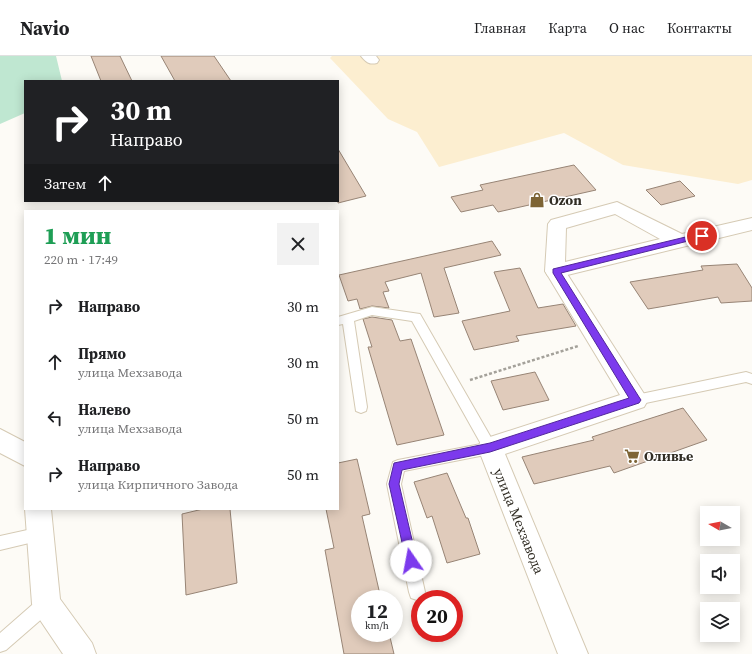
<!DOCTYPE html>
<html lang="ru">
<meta charset="utf-8">
<style>
:root{--surface:#fff;--page:#f2f2f2;--text:#202124;--muted:#757577;--line:#e0e0e0}
body{margin:0;font-family:"Source Serif 4",serif;background:var(--page);color:var(--text);height:100vh;display:flex;flex-direction:column;font-size:15px;white-space:nowrap}
*{box-sizing:border-box;margin:0}
p{font-size:13px;color:var(--muted)}
.icon{flex:none;width:22px;height:22px;fill:none;stroke:currentColor;stroke-width:2;stroke-linecap:round;stroke-linejoin:round}
.map{position:relative;flex:1;overflow:hidden}
.panel{position:absolute;left:24px;top:154px;width:315px;height:300px;display:flex;flex-direction:column;background:var(--surface);border-radius:0px;box-shadow:0 2px 10px #0003}
.panel>*{flex:none}
.top-card{position:absolute;left:24px;top:24px;width:315px;height:122px;border-radius:0px;box-shadow:0 2px 10px #0003;background:#202124;color:#fff;overflow:hidden}
.needle{width:26px;rotate:279deg}
.controls{position:absolute;left:700px;top:450px;display:grid;gap:8px}
.controls a{display:grid;place-items:center;width:40px;height:40px;border-radius:0px;background:var(--surface);box-shadow:0 2px 10px #0003;font-size:20px}
.speed{position:absolute;left:351px;top:534px;display:flex;gap:8px;font-size:20px;font-weight:700;text-align:center}
.speed>*{display:grid;place-content:center;width:52px;height:52px;border-radius:50%;background:var(--surface);box-shadow:0 2px 10px #0003;line-height:1}
.speed small{font-size:10px;font-weight:400}
.speed .limit{border:6px solid #d22;background:#fff;color:#111}
.pin{position:absolute;display:grid;place-items:center;width:34px;height:34px;color:#fff;margin:-17px;border:2px solid #fff;border-radius:50%;box-shadow:0 1px 4px #0007}
.me{position:absolute;width:44px;margin:-22px;rotate:348deg;stroke-linejoin:round;filter:drop-shadow(0 0 3px #0008)}
.turn{display:flex;align-items:center;gap:14px;height:84px;padding:0 20px;font-size:18px}
.turn .icon{width:52px;height:52px;stroke-width:2.5}
.turn b{display:block;font-size:28px;line-height:34px}
.then{display:flex;align-items:center;height:38px;padding:0 20px;background:#0003;gap:8px;font-size:15px}
.round{display:grid;place-items:center;flex:none;width:42px;height:42px;border-radius:0px;background:var(--page)}
.head{display:flex;align-items:center;justify-content:space-between;height:68px;padding:0 20px}
h1{font-size:24px;font-weight:800;line-height:30px;color:#1e9e55}
ul{padding:0;list-style:none}
li{display:flex;align-items:center;gap:12px;height:56px;padding:0 20px}
li div{flex:1}
li b{display:block;font-size:15px}
li em{font-style:normal}
header{display:flex;align-items:center;gap:24px;box-sizing:border-box;height:56px;padding:0 20px;background:var(--surface);border-bottom:1px solid var(--line)}
header strong{font-size:19px}
nav{display:flex;gap:22px;margin-inline-start:auto;font-size:14px}
.map>svg:first-child{display:block}
.built{fill:#fceed0}
.green{fill:#bfe7d1}
.building{fill:#e0cbbb;stroke:#978475}
.lines{fill:none;stroke-linecap:round;stroke-linejoin:round}
.lane-casing{stroke:#d5cab4;stroke-width:2}
.street-casing{stroke:#d5cab4;stroke-width:2}
.secondary-casing{stroke:#d5cab4;stroke-width:2}
.path{stroke:#a4a19a;stroke-width:2.5;stroke-dasharray:3 2;stroke-linecap:butt}
.lane{fill:#fff;fill-rule:evenodd}
.street{fill:#fff;fill-rule:evenodd}
.secondary{fill:#fff;fill-rule:evenodd}
.route{fill:#7c3aed;stroke:#51269a}
.labels{text-anchor:middle;dominant-baseline:central;stroke-width:3;stroke-linejoin:round;paint-order:stroke}
.poi-label{font-size:14px;font-weight:bold;fill:#312d24;stroke:#fff;text-anchor:start}
.street-label{font-size:14px;fill:#312d24;stroke:#fff}
</style>
<header>
<strong>Navio</strong>
<nav><a>Главная</a><a>Карта</a><a>О нас</a><a>Контакты</a></nav>
</header>
<div class="map">
<svg width="752" height="598" viewBox="0 0 752 598">
<rect width="100%" height="100%" fill="#fdfbf6"/>
<path class="built" d="M332 0H752V124L738 128 623 109 564 77 439 111 417 76 388 63 330 2Z"/>
<path class="green" d="M0 0H56L62 25H25V57L0 68Z"/>
<path class="building" d="M91 0H120L132 25H101Z
M161 0H214L231 25H175Z
M338 93 366 140 338 147Z
M574 109 596 134 498 156 493 149 461 156 451 141 483 134 480 129Z
M680 125 695 140 661 149 646 134Z
M492 185 501 199 444 212 459 257 434 261 421 217 385 226 389 235 383 236 389 252 372 250 360 253 357 243 348 245 339 219Z
M737 208 752 232V245L721 247 718 241 648 253 630 226 703 214 701 210Z
M520 212 538 252 563 248 576 270 516 280 519 285 474 294 462 265 510 255 494 216Z
M372 261 392 264 400 285 411 283 444 379 397 389 368 291H372L363 263Z
M535 316 549 344 503 354 491 325Z
M683 352 707 384 614 417 610 410 534 428 522 401 594 384 592 381Z
M357 403 370 458 362 460 381 543H360V577H389L394 598H344L325 494 334 492 326 453H338V407Z
M447 417 466 462H468L480 498 447 507 432 460 427 462 414 426Z
M203 453H230L237 527 186 539 182 458Z"/>
<g class="lines">
<g class="lane-casing">
<path id="lane" d="M372 251 420 258 497 392 495 396 490 398 404 415 401 428 425 536 423 542 417 544 411 542 409 536 387 428 393 406 398 404 481 388 412 265 372 259 354 265 367 351 366 355 361 357 356 355 343 268 338 269V261Z
M746 316 752 318V328L746 326 636 349 632 348 630 344 632 340 636 339Z
M41 471 46 473 48 478 46 483 0 494V480Z
M46 540 52 542 54 548 52 554 6 594 0 596V577L40 542Z"/>
</g>
<g class="street-casing">
<path id="street" d="M361 0H376L379 4 377 7C369 9 366 6 361 0Z
M555 208 562 210 648 344 644 351 505 398 588 598H558L478 392 481 384 490 381 620 339 545 215 548 210Z
M0 373 25 386V410L0 397Z
M25 453H51L60 543 92 587 96 598H63L36 558 32 548Z"/>
</g>
<g class="secondary-casing">
<path id="secondary" d="M617 146 682 178 752 162V174L555 222 548 220 545 215 548 168 551 164ZM615 158 660 183 565 206 566 172Z"/>
</g>
<path class="path" d="M470 324 578 290"/>
<use href="#lane" class="lane"/>
<use href="#street" class="street"/>
<use href="#secondary" class="secondary"/>
</g>
<path class="route" d="M702 177 706 180 704 181 561 217 639 341 641 344 639 347 490 396 402 414 399 428 417 505 415 509 411 511 407 509 389 428 394 407 490 387 629 342 553 217V213Z"/>
<defs>
<g id="shop-bare" transform="scale(1.2)"><path d="M-5-2.5h2.3a2.7 3.5 0 0 1 5.4 0H5L5.5 6h-11ZM-1.5-2.5h3a1.5 2.3 0 0 0-3 0Z" fill="#7d6435" stroke="#fff" stroke-width="2.5" paint-order="stroke"/></g>
<g id="supermarket-bare" transform="scale(1.2)"><path d="M-6-5.5h2.5l.6 2H6L4.5 2H-2.5L-4.4-4H-6ZM-1.5 3.2a1.3 1.3 0 1 0 .1 0ZM3 3.2a1.3 1.3 0 1 0 .1 0Z" fill="#7d6435" stroke="#fff" stroke-width="2.5" paint-order="stroke"/></g>
</defs>
<g fill-rule="evenodd">
<use href="#shop-bare" x="537" y="144"/>
<use href="#supermarket-bare" x="632" y="400"/>
</g>
<g class="labels">
<g class="poi-label">
<text x="549" y="144">Ozon</text>
<text x="644" y="400">Оливье</text>
</g>
<g class="street-label">
<text transform="translate(519 465) rotate(68)">улица Мехзавода</text>
</g>
</g>
</svg>
<div class="controls">
<a><svg class="needle" viewBox="-14 -14 28 28"><path d="M0-13l5 13h-10z" fill="#e53935"/><path d="M0 13l5-13h-10z" fill="#757577"/></svg></a>
<a><svg class="icon" aria-label="sound" viewBox="0 0 24 24"><path d="M4 9h4l5-4v14l-5-4H4zM17 9q2 3 0 6"/></svg></a>
<a><svg class="icon" aria-label="layers" viewBox="0 0 24 24"><path d="M12 4l9 5-9 5-9-5zM3 14l9 5 9-5"/></svg></a>
</div>
<div class="speed"><div>12<small>km/h</small></div><div class="limit">20</div></div>
<div class="pin" style="left:702px;top:180px;background:#d93025"><svg class="icon" aria-label="arrive" viewBox="0 0 24 24"><path d="M6 21V4h12l-3 4 3 4H6"/></svg></div>
<svg class="me" style="left:411px;top:505px" viewBox="-20 -20 40 40"><circle r="19" fill="#fff"/><path d="M0-13L10 11 0 6-10 11z" fill="#7c3aed"/></svg>
<div class="top-card">
<div class="turn"><svg class="icon" aria-label="right" viewBox="0 0 24 24"><path d="M7 20v-9h11M14 6l5 5-5 5"/></svg><div><b>30 m</b>Направо</div></div>
<div class="then">Затем<svg class="icon" aria-label="ahead" viewBox="0 0 24 24"><path d="M12 20V5M6 11l6-6 6 6"/></svg></div>
</div>
<section class="panel">
<div class="head"><div><h1>1 мин</h1><p>220 m · 17:49</p></div><a class="round"><svg class="icon" aria-label="close" viewBox="0 0 24 24"><path d="M6 6l12 12M18 6L6 18"/></svg></a></div>
<ul>
<li><svg class="icon" aria-label="right" viewBox="0 0 24 24"><path d="M7 20v-9h11M14 6l5 5-5 5"/></svg><div><b>Направо</b></div><em>30 m</em></li>
<li><svg class="icon" aria-label="ahead" viewBox="0 0 24 24"><path d="M12 20V5M6 11l6-6 6 6"/></svg><div><b>Прямо</b><p>улица Мехзавода</p></div><em>30 m</em></li>
<li><svg class="icon" aria-label="left" viewBox="0 0 24 24"><path d="M17 20v-9H6M10 6l-5 5 5 5"/></svg><div><b>Налево</b><p>улица Мехзавода</p></div><em>50 m</em></li>
<li><svg class="icon" aria-label="right" viewBox="0 0 24 24"><path d="M7 20v-9h11M14 6l5 5-5 5"/></svg><div><b>Направо</b><p>улица Кирпичного Завода</p></div><em>50 m</em></li>
</ul>
</section>
</div>
